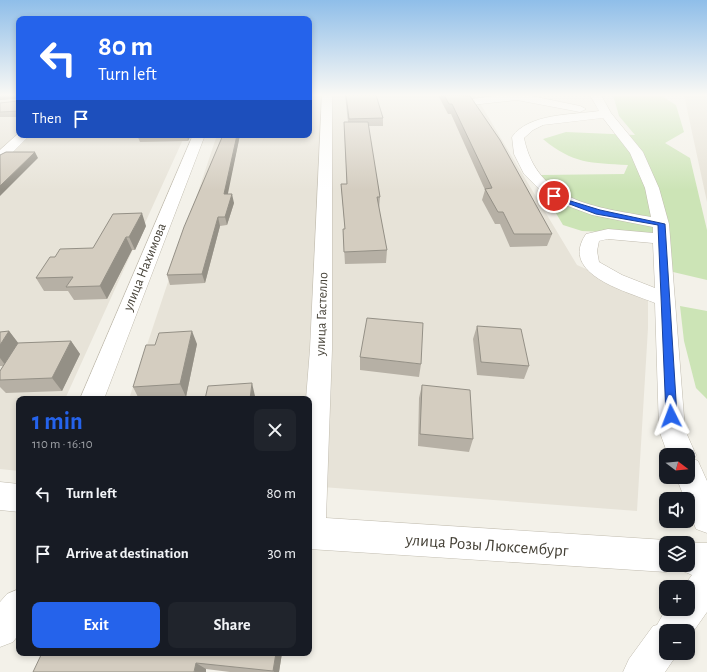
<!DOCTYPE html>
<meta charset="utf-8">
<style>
:root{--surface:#171b24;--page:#20242c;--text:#f1f3f6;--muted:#9ea1a6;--accent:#2563eb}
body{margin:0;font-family:"Alegreya Sans",sans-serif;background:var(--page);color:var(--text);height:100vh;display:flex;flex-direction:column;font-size:15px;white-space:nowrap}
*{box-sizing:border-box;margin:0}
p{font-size:13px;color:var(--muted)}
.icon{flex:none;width:22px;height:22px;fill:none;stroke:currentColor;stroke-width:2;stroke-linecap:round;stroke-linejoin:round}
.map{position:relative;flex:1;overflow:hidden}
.side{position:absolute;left:16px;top:396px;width:296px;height:260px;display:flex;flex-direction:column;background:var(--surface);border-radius:8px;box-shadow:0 2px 6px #0003}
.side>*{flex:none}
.hud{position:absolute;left:16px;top:16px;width:296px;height:122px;border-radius:8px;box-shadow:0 2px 6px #0003;background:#2563eb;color:#fff;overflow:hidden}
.needle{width:26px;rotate:106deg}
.controls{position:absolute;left:659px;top:448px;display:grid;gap:8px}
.controls a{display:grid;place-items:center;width:36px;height:36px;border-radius:8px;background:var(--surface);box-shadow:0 2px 6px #0003;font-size:20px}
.pin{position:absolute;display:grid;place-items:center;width:34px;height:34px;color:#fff;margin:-17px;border:2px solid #fff;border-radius:50%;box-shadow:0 1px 4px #0007}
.me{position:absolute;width:44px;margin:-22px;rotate:357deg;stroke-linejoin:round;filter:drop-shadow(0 0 3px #0008)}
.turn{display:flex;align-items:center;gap:14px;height:84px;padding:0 16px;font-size:18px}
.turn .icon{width:52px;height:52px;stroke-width:2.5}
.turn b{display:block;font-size:28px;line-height:34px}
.then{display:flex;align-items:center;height:38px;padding:0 16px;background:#0003;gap:8px;font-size:15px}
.round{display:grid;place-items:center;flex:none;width:42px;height:42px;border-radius:8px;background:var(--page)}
.overview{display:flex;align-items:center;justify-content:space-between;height:68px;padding:0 16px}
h1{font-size:24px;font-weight:700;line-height:30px;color:var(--accent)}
.cta{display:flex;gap:8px;margin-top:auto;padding:8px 16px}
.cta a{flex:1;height:46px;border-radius:8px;background:var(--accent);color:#fff;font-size:16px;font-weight:700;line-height:46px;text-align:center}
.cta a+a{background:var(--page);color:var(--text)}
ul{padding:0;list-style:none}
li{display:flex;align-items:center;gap:12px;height:60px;padding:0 16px}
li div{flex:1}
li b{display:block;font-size:15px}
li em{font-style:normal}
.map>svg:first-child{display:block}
.residential{fill:#e7e3d8}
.green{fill:#cce4b6}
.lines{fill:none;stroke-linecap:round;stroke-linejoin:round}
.minor-casing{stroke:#c1bcaf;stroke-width:1}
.minor{fill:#fff;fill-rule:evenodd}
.wall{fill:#b6b0a5}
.shaded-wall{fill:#949086}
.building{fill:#d4cdc0;stroke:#949086}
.route{fill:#2563eb;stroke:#184099}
.labels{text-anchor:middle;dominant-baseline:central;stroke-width:3;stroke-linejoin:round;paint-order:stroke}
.street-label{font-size:14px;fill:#464238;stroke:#fff}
.near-street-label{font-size:17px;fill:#464238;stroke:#fff}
</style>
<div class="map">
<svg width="707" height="672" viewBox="0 0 707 672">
<rect width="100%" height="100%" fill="#f3f1e9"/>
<path class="residential" d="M0 95H19V135H185L65 399H19V471L0 469Z
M309 95H475L577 265 648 296V328L637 511 309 486V399H129L217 135H309Z
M684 95H707V202Z"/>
<path class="green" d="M613 95H660L676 105 684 132 665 143 690 158 707 230V280L673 272 668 235 582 231 563 225 547 198 539 175 624 174 628 165C591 163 573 164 543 139L566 132 635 135 619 116Z
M680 306 707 311V399L696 388 684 341Z"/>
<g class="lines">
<g class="minor-casing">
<path id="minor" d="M322 95H332V349L326 518 666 540 674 543H666V565H688V543H685H707V612L688 639V631H666V653H678L665 672H623L629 659 653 626 657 625 666 609H688V587H683L692 575 676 568 666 572 309 549V399H306L310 349Z
M503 95H527L580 106 586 109 580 112 517 100 471 105 466 102 471 99Z
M590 95H601L611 113 643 152 659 188 669 224 685 430 696 455 694 459 698 461 707 481V533L696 529 688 508V499H685L676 477H688V455H668L659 430 655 303C629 292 558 275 586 234L608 229 653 233V227L592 215 549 199 524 174 514 154 512 137C529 113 572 115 599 111ZM603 118 630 153 645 188 651 217C596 207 537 202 524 138L533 130 543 125ZM608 239 653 243 655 288 622 275 599 262 597 251 599 241Z
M19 133V135H30L5 160 0 161V150Z
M193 135H205L104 399H80Z
M0 482 19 484V512L0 510Z
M19 589V634L13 642 0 647V602L7 594Z"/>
</g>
<use href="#minor" class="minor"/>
</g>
<path class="wall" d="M0 95H19V117H0V103L18 101 17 99 0 100Z
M345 95H376L383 118V126H368L380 197 379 209 387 250 386 263 345 264 343 229H345L342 196 341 184H347L344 122H348Z
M438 95H470L552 234 547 246 510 247 500 224H495L482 200 485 190 451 114H448Z
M137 135H191L188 141 140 142Z
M223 135H240L227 194 234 203 227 225 220 226 205 283 170 285 167 275Z
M146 226 135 250H132L107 299 74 300 68 291H44L36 278 55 257 93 248Z
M477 326 529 366 524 379 477 375 473 339Z
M9 331 18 343 71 341 80 354 62 391 6 393 0 387V371L3 366H0V332Z
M197 344 186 397 154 399H139L133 387Z
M360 357 421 364 419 377 360 370Z
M422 385 473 439 469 452 418 446 419 398Z
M282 653 279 672H230L206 669 33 672Z"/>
<path class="shaded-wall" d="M0 95H17L19 98 0 100Z
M187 135H191L188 141Z
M237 135H240L226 203 224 194Z
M35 152 38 158 0 196V186Z
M232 194 234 203 227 225 225 217Z
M142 213 146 226 135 250 129 237Z
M218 217 220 226 205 283 202 274Z
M126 237 132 250 107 299 100 286Z
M9 331 19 344 6 366 0 358V345Z
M192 331 197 344 186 397 180 384Z
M71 341 80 354 62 391 52 378Z
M252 383 255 396V399H250Z
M276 653H282L279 672H274L273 671Z
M196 663 206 669V672H194Z"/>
<path class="building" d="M17 95H19V111L0 112V103L18 101Z
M346 95H376L383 118 349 119Z
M444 95 470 96 500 140 552 234H514L503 212H498L485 189 492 188 452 104H449Z
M344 122H368L380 197H377L387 250 344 252 343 229H345L341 184H347Z
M223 135H237L224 194H232L225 217H218L202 274 167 275 184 227Z
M6 152H35L0 186V155Z
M142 213 129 237H126L100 286 66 287 73 277 36 278 50 257H55L60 249 93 248 113 214Z
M367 318 423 323 421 364 360 357Z
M477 326 521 329 529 366 481 362Z
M9 331 0 345V332Z
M192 331 180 384 133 387 146 345H155L159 333Z
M71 341 52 378 0 380V371L18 343Z
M252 383 250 399H205L208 386Z
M422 385 470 390 473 439 420 434Z
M42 653H276L273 671 196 663 194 672H33Z"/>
<linearGradient id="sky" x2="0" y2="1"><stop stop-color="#8fbee9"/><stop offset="0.5" stop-color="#faf9f5"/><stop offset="1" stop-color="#faf9f5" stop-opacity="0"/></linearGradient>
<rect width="707" height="190" fill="url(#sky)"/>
<path class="route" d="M551 195 600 210 665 224 677 416 675 419H668L666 416 658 225 596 214 551 197Z"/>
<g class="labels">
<g class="street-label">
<text transform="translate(145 267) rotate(-68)">улица Нахимова</text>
<text transform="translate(322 314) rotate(-88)">улица Гастелло</text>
</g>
<g class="near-street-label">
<text transform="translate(487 545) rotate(4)">улица Розы Люксембург</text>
</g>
</g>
</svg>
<div class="controls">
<a><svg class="needle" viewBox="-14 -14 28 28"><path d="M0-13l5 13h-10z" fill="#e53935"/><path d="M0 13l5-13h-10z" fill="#9ea1a6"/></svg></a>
<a><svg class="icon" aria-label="sound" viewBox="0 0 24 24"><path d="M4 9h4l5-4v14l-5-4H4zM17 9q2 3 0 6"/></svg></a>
<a><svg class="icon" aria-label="layers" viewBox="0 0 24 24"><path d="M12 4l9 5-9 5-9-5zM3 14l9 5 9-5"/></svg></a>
<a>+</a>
<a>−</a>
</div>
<div class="pin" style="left:554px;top:196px;background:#d93025"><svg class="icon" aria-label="arrive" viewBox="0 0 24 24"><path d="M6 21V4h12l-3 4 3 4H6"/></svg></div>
<svg class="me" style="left:671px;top:416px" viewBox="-20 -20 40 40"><path d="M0-17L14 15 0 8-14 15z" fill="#2563eb" stroke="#fff" stroke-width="4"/></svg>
<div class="hud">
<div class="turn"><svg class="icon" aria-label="left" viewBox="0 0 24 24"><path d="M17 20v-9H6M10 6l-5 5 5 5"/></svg><div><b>80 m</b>Turn left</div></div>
<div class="then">Then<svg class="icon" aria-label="arrive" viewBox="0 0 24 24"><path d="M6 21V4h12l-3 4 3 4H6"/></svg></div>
</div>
<section class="side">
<div class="overview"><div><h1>1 min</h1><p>110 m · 16:10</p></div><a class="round"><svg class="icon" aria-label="close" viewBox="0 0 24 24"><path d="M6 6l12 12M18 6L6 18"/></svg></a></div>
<ul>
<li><svg class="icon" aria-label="left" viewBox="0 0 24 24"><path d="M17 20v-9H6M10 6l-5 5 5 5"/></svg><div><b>Turn left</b></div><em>80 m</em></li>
<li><svg class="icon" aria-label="arrive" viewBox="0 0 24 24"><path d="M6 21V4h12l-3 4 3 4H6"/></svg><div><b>Arrive at destination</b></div><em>30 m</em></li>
</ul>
<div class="cta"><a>Exit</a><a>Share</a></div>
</section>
</div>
